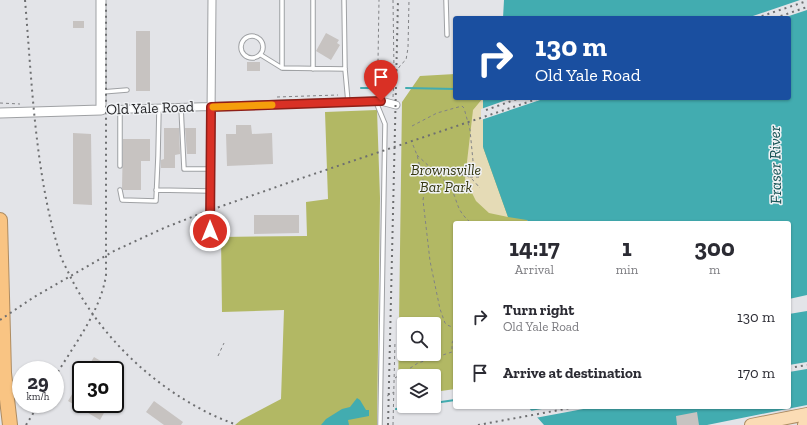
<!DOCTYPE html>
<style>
:root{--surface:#fff;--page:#f2f2f3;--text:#2b2b33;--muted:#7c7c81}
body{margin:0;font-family:"Zilla Slab",serif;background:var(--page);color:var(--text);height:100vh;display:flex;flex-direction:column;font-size:15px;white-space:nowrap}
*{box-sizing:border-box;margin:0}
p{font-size:13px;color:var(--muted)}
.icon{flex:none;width:22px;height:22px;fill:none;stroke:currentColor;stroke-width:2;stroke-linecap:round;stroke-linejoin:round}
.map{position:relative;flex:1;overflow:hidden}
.side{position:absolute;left:453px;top:221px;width:338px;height:188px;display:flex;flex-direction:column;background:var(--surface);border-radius:4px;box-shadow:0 1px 3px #0004}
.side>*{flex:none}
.banner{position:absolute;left:453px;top:16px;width:338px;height:84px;border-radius:4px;box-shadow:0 1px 3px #0004;background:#1a4fa0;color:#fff;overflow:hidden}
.controls{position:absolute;left:397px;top:317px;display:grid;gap:8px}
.controls a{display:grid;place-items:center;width:44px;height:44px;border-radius:4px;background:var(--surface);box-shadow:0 1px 3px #0004;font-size:20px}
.speed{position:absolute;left:12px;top:361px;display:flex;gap:8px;font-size:20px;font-weight:700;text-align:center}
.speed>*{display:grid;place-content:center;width:52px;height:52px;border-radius:50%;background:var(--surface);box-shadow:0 1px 3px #0004;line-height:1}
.speed small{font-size:10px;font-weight:400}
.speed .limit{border:2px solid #111;border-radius:6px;background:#fff;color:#111}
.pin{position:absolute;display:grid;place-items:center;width:34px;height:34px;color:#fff;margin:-41px -17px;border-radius:50% 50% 50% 0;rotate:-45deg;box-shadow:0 0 4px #0007}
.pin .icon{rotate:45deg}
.me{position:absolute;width:44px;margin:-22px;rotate:0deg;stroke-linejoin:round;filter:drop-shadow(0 0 3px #0008)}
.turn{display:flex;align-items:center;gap:14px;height:84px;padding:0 16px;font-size:18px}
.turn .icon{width:52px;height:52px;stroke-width:2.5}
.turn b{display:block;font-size:28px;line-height:34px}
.eta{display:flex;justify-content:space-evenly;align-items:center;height:68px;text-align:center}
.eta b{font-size:24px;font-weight:700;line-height:28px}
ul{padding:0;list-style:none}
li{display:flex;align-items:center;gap:12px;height:56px;padding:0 16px}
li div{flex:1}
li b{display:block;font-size:15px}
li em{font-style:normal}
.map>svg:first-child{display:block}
.green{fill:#b2b864;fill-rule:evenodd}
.sand{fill:#e5dbb6}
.water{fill:#42acb0}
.pier{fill:#e3e4e8}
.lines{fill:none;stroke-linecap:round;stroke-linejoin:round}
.stream{stroke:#42acb0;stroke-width:2}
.building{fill:#c7c3c1}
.service-casing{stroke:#9fa1a4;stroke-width:5.5}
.minor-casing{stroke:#9fa1a4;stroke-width:9}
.tertiary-casing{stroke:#9fa1a4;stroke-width:11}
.primary-casing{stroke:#ae8c62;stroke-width:14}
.motorway-casing{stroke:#ae8c62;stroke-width:16}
.path{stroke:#818285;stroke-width:1;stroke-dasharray:3 3;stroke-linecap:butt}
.service{stroke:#fff;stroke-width:3.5}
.minor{stroke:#fff;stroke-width:7}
.tertiary{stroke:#fff;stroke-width:9}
.primary{stroke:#fbdcb5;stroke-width:12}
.motorway{stroke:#f9c483;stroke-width:14}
.rail{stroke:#6e6f71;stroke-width:2;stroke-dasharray:2 4;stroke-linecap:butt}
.route-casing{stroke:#8d1f18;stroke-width:10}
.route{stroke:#d93025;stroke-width:7}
.slow{stroke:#f59e0b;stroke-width:7}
.labels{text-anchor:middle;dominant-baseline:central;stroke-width:3;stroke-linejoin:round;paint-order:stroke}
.street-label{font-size:15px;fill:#242426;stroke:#f0f2f5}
.park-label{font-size:15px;font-style:italic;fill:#363810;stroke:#f0f2f5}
.water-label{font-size:16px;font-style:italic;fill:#145153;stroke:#f0f2f5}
</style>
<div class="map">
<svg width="807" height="425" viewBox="0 0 807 425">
<rect width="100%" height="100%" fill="#e3e4e8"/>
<path class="green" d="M455 74V98H483V147L529 223H455V389L434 392V376H404V396L398 397 402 102 420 76ZM404 324H434V354H404Z
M377 110 380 198 377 425H235L241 420 281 399 284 310 222 312 221 237 307 236 306 202 328 199 325 112Z"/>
<path class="sand" d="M483 98V147L508 217 489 213 476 201 465 179 473 110Z"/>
<path class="water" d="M504 0H807V425H544L528 407H789V223H529L527 220 508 217 483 147V98H789V18H503Z
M357 398 360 400 366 410H369V416L348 420 349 425H321L326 419 342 409 350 407Z"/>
<path class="pier" d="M800 0H807V10L783 18H747Z
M512 98H546L481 120V109Z
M807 295V311L789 314V299Z
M807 362V369L789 372V365Z
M807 405V425H707Z
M554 407H594L535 418 530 411Z"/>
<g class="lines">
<path class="stream" d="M361 88H374
M406 88 455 89
M434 403 455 400
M396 409 416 406"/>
</g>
<path class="building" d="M73 21H84V28H73Z
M136 31H150V91H136Z
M326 33 339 40 337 43 340 45 331 60 316 51Z
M247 62H260V71H247Z
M236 125H251L252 134 272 133 273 164 227 166 226 134H236Z
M164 128H179L180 154 175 155V168H161V160L164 159Z
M185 128H196V154H187Z
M73 133 91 134 92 205 73 204Z
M123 139H150V161H141V190H123L122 188Z
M254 215H299V233L254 234Z
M94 357 116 370H86Z
M81 379V404H109L100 420 68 401Z
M154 401 183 422 181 425H164L146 412Z
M697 412 699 425H677L676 416Z"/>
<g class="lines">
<g class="service-casing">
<path id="service" d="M282 0V68L345 69
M313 0V69
M344 0 345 69 348 102
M446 0 447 35
M241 47a11 11 0 1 1 22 0a11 11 0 1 1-22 0Z
M261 55 282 68
M102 92 127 90
M376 102 385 124 380 425
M181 107 184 169H210
M120 166V110
M120 190 122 200 156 201 158 156 159 108
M156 190 209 191"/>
</g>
<g class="minor-casing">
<path id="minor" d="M101 110 381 101 396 105
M210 231 212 0"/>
</g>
<g class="tertiary-casing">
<path id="tertiary" d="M0 113 101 110V0"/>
</g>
<g class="primary-casing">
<path id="primary" d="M751 425 807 414
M804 425 807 424"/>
</g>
<g class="motorway-casing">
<path id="motorway" d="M0 220 4 373 10 425"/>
</g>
<path class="path" d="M393 0 394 71
M374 73 378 62 379 0
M277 97 338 95
M393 97C394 82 393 70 406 60L408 48 409 0
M0 103 20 104
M412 126 437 113 462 106 464 108 470 130 473 161 462 175
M413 145 417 155 425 188 423 200 430 261 440 309 445 323 447 325 455 328
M417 155 450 186C459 203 455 209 471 223
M437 173C448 178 459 172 469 177 473 179 477 185 480 188
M470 177H482
M218 356 224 343
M395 378 418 363 452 352V343L455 337
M387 396 394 392
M393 425 395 341"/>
<use href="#service" class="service"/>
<use href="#minor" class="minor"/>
<use href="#tertiary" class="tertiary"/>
<use href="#primary" class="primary"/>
<use href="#motorway" class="motorway"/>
<path class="rail" d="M25 0C32 82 35 176 60 254 62 261 67 269 70 276 97 331 145 379 199 408 211 415 224 420 237 425
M756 18 807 1
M775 18 807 7
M486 110 520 98
M0 320 34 297 114 251 164 228 202 213 302 178 540 98
M789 368 807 365
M55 377C73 346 101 311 106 275V0
M26 425 39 404
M388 425 398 0
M478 425 576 407"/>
</g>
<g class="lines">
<g class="route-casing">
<path id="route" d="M210 231 211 107 381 101"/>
</g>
<use href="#route" class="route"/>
<path class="slow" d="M213 107 272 105"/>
</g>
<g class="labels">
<g class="street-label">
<text transform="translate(150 108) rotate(-2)">Old Yale Road</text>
</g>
<g class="park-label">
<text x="446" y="170">Brownsville<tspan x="446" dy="17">Bar Park</tspan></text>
</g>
<g class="water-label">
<text transform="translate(775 165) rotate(-91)">Fraser River</text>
</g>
</g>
</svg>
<div class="controls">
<a><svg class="icon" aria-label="search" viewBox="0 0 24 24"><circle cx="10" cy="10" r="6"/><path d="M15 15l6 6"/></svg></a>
<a><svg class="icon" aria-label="layers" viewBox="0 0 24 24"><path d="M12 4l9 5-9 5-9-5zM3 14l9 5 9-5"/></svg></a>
</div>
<div class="speed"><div>29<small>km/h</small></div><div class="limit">30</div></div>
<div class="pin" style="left:381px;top:101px;background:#d93025"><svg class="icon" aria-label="arrive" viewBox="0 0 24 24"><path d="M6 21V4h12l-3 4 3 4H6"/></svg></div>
<svg class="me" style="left:210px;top:231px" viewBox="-20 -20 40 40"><circle r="17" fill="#d93025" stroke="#fff" stroke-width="3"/><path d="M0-11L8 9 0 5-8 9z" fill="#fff"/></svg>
<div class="banner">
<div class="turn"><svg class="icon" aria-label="right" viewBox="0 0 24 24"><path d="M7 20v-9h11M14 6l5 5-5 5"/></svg><div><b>130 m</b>Old Yale Road</div></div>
</div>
<section class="side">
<div class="eta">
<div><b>14:17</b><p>Arrival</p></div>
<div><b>1</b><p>min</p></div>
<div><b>300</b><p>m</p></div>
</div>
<ul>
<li><svg class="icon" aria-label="right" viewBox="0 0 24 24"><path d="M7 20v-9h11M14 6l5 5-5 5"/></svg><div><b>Turn right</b><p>Old Yale Road</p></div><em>130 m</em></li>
<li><svg class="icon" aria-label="arrive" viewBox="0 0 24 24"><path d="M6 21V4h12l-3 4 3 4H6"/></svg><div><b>Arrive at destination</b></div><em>170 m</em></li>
</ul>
</section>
</div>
